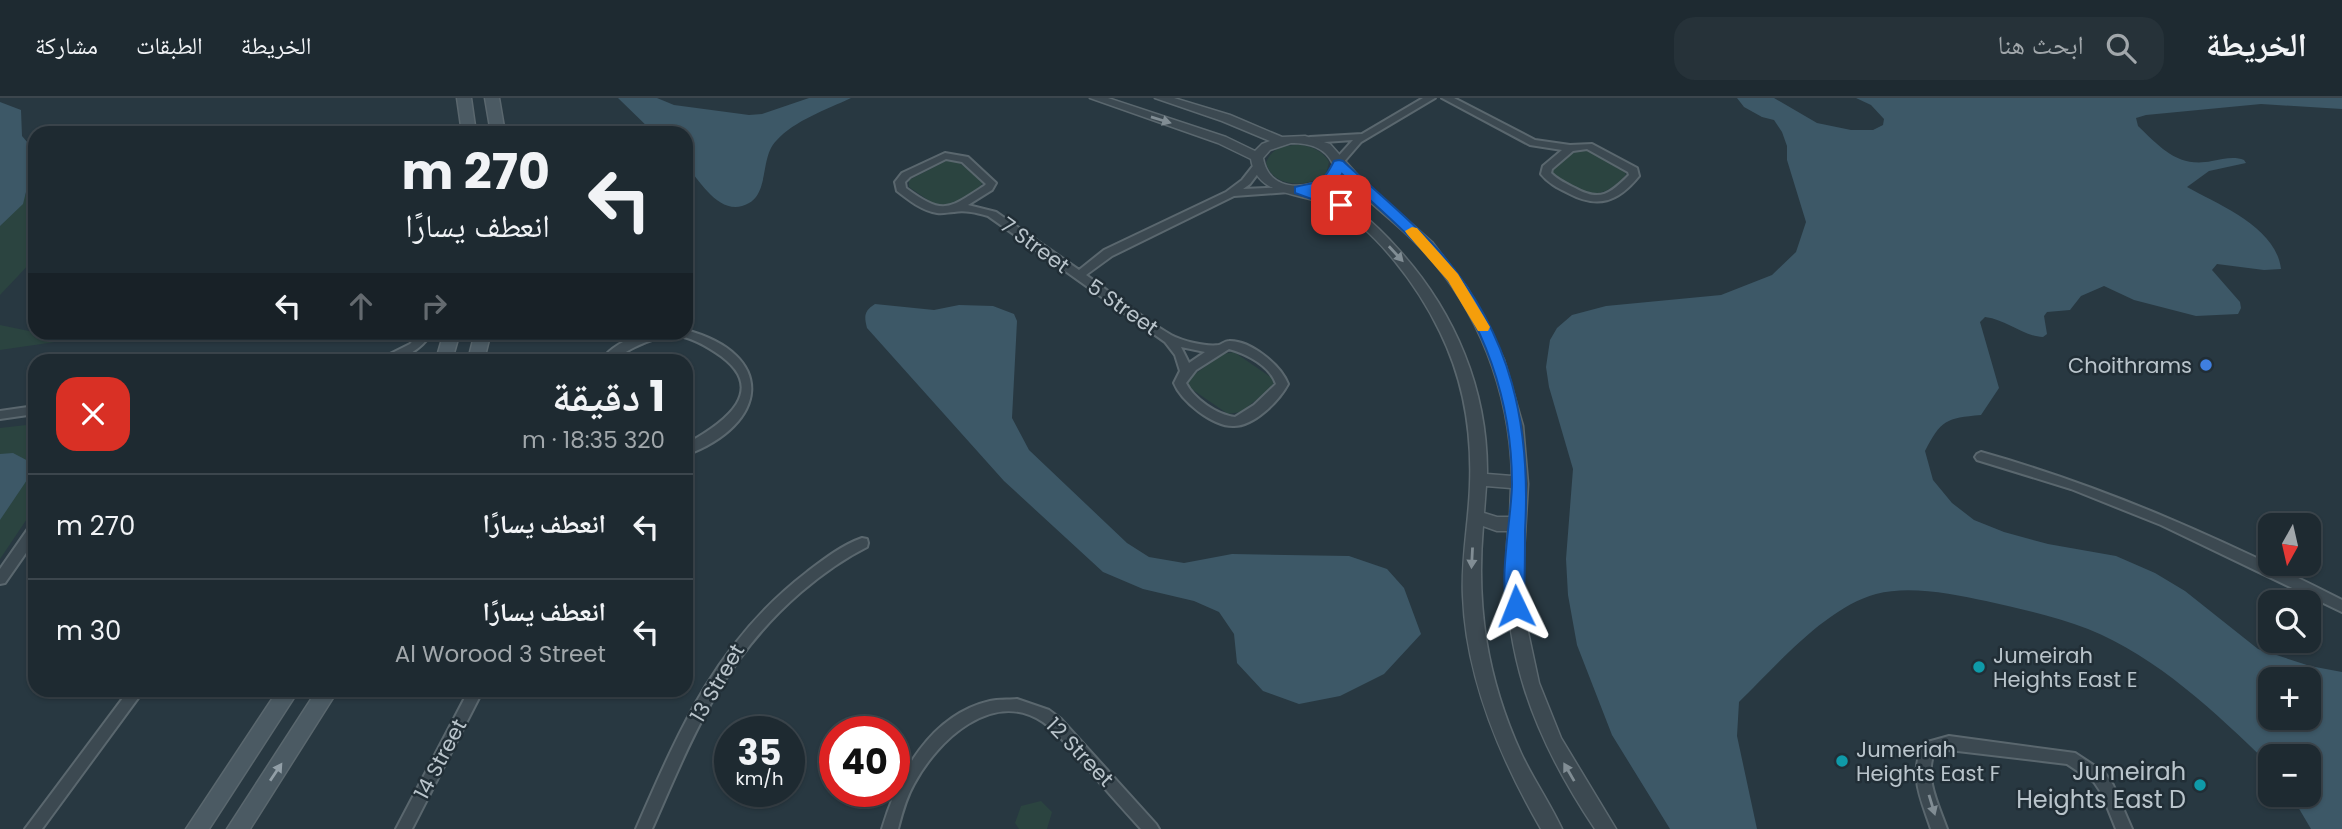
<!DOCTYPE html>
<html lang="ar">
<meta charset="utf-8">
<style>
:root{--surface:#1e2a31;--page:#263239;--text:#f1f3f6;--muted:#a1a7ab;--line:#3c464d}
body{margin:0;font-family:Poppins,"Noto Naskh Arabic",sans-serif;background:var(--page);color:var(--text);direction:rtl;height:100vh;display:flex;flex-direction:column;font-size:26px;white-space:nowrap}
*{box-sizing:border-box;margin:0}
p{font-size:23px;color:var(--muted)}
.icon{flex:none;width:38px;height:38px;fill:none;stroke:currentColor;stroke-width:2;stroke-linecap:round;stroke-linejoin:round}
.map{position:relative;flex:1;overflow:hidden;direction:ltr}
.drawer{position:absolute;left:28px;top:256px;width:665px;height:343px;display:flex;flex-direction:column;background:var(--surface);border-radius:21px;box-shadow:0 2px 5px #0004,0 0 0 2px var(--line);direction:rtl}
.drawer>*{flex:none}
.top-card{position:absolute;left:28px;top:28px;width:665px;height:214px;border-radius:21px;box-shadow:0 2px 5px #0004,0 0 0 2px var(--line);direction:rtl;background:#1e2a31;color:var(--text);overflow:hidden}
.needle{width:46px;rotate:188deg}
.tools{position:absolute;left:2258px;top:415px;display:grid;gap:14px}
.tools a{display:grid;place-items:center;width:63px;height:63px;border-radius:14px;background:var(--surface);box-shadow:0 2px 5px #0004,0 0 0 2px var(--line);font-size:35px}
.speed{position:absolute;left:714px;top:618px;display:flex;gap:14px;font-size:35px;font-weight:700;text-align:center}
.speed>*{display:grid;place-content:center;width:91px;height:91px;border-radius:50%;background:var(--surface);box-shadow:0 2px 5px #0004,0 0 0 2px var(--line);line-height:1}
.speed small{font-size:18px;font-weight:400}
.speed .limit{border:10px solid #d22;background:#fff;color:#111}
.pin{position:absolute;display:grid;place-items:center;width:60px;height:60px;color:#fff;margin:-30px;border-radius:14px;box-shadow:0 4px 10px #0006}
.me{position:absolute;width:77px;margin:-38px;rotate:358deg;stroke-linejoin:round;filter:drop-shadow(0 0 5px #0008)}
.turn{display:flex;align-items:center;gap:24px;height:147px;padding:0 28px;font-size:32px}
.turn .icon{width:91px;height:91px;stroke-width:2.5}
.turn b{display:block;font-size:49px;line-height:60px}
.lanes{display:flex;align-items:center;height:66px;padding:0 28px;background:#0003;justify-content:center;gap:35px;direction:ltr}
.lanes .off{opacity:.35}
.round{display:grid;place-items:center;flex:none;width:74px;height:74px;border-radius:21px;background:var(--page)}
.headline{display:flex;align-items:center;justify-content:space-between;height:119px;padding:0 28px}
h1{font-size:42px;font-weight:700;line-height:52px}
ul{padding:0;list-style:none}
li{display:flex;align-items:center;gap:21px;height:105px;padding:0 28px;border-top:2px solid var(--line)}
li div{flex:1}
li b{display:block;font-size:26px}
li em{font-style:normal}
header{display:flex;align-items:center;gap:42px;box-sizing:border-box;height:98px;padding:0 35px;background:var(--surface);border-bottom:2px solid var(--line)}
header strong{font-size:33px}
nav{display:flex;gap:38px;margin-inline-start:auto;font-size:24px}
.search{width:490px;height:63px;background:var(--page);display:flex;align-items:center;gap:18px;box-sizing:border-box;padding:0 24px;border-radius:21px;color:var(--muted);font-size:26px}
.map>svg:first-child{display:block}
.green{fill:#2b4440}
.water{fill:#3d5867;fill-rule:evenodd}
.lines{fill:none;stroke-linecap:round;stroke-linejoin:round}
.minor-casing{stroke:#5a676e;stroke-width:4}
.tertiary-casing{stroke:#5a676e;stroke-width:3}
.secondary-casing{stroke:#5a676e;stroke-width:3}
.minor{fill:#3c4951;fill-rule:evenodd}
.tertiary{fill:#3c4951;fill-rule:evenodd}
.secondary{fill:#4b5a63;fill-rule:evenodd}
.oneway{fill:#818d94}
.oneway2{fill:#929fa7}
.route{fill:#1a73e8;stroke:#114b97;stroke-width:2}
.slow{fill:#f59e0b}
.shop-dot{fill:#3f7fe0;stroke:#212e36;stroke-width:2.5}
.culture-dot{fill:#0f9aa8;stroke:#212e36;stroke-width:2.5}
.labels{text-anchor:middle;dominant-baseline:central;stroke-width:5;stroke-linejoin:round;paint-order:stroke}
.street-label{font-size:21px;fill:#b9c4cb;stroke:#212e36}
.poi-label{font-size:21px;fill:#b9c4cb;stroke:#212e36;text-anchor:start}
.near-poi-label{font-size:24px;fill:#b9c4cb;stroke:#212e36;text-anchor:end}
</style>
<header>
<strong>الخريطة</strong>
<div class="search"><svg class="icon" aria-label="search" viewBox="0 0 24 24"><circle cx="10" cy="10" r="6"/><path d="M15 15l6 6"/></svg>ابحث هنا</div>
<nav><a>الخريطة</a><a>الطبقات</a><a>مشاركة</a></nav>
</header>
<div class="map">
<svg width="2342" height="731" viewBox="0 0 2342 731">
<rect width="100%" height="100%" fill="#283841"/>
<path class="green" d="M1301 47C1313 49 1323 53 1329 64L1326 76C1309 90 1273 90 1266 65 1271 49 1286 47 1301 47Z
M33 51H35V160L0 197V128L27 95 34 62Z
M1585 51 1623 70 1626 77C1600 106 1579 98 1552 75 1554 64 1573 52 1585 51Z
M948 62 957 63 983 84C976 96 951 109 938 109L909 89V82Z
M0 227 58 239 55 244 0 252Z
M1234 254 1272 280 1274 288 1241 314 1228 316 1190 290 1188 281 1223 256Z
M35 326V409L0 461V330Z
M1041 703 1052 714 1047 731H1019L1015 725 1021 708Z"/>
<path class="water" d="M618 0H657L674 7 749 17 762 16 809 0H851C826 12 795 22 776 43 765 54 766 74 761 89 759 95 755 102 749 105 722 121 701 85 686 67V35H654Z
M1737 0H1774L1817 25 1851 32H1873L1883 27 1884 21 1871 7 1856 0H2342V11L2261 6 2146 17 2136 20 2138 28C2161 50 2178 70 2212 63 2223 61 2234 58 2244 62L2246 65 2209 73 2187 89C2219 107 2276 129 2281 171L2264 172 2217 166 2212 172 2240 204 2241 210 2238 216 2196 218 2134 202 2104 188 2081 198 2070 212 2047 214 2044 218 2047 236 2043 239C2022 238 2008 222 1985 219L1980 224 1999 290 1981 317C1946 320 1941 322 1925 353L1933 382 1952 405 1974 422 2004 434 2048 446 2116 458 2155 475 2185 493 2258 551 2310 568 2342 574V731H2311L2291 697 2308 696V658H2270V667C2217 616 2158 559 2088 531 2055 518 2021 511 1986 503 1953 496 1909 487 1876 496 1825 510 1776 568 1739 604L1737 638 1757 731H1670L1612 637 1577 547 1568 497 1566 461 1573 371 1549 289 1546 269 1550 242 1557 230 1572 217 1606 208 1721 197 1772 177 1796 154 1806 124 1787 62V48L1782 34 1774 22 1762 19 1744 9ZM2270 581H2308V620H2270Z
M0 4 21 12 22 38 33 51 34 62 23 106 0 128Z
M875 206 934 212 959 207 993 208 1014 216 1017 223 1012 320 1029 352 1127 445 1149 459 1184 465 1232 456 1349 458 1387 471 1404 490 1421 536 1384 576 1340 598 1299 606 1263 593 1237 565 1234 536 1219 514 1194 503 1143 491 1103 474 1004 383 867 230C864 218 864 213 875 206Z
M13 355 32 365 27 382 0 422V356Z"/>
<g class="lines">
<g class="minor-casing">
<path id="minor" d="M1423 0H1435L1361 44 1342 66 1338 67 1333 64 1353 42 1310 45 1305 42 1310 39 1362 36Z
M1442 0H1454L1535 42 1570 47 1592 46 1637 70 1639 78C1618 104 1598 111 1568 95 1558 90 1548 85 1541 76L1543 68 1562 52 1530 47ZM1587 51 1628 74 1629 77C1610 96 1600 104 1575 90 1567 86 1558 82 1551 75L1552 71 1573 53Z
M945 55 968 59 996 85 992 92 968 107 996 114 1079 172 1104 152 1226 94 1242 82 1253 68 1257 67 1262 70 1250 86 1243 91 1293 89 1294 91 1289 94 1234 98 1112 158 1086 177C1114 197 1142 220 1171 237 1182 243 1206 249 1219 247 1222 246 1225 243 1229 243 1250 242 1281 267 1288 286 1279 303 1254 328 1234 328 1213 329 1181 303 1174 285L1180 273 1175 257 1165 244 988 118C977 115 966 112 954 114 948 114 944 116 937 115 922 113 909 102 897 93L895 84 902 75ZM946 61 962 64 986 86 984 88C947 112 943 117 906 90L905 84 910 79ZM1181 249 1205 254 1189 265ZM1229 251C1247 256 1270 268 1276 286L1254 307 1235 319C1217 317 1194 301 1186 285L1196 272Z
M686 232C778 257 768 327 686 357V346C724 325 773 291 715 254 704 247 689 238 676 238 662 238 647 243 635 249 622 255 616 263 601 262 623 235 654 234 686 234Z
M421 234H433C420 252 405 262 383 262L384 259 410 246Z
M35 308V316L0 321V313Z
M1981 354C2109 390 2224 442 2342 502V514L2161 427 2071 391 1977 362 1975 359 1977 356Z
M35 427V442L5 485 0 486V471L30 428Z
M862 440 867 441 868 445 867 449C843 461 821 477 801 494 722 562 693 638 652 731H636C680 630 717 543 807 474 824 461 842 447 862 440Z
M129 592H144L42 731H25Z
M469 592H483L412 731H396Z
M1017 601 1049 612 1061 621 1156 726 1159 731H1141C1119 707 1098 683 1077 658 1066 646 1056 633 1043 624 992 590 937 643 914 686 906 700 902 715 898 731H882C898 677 930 617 990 603 998 601 1008 602 1017 601Z
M1949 638 2075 655 2104 674 2113 687 2132 731H2116L2102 696 2094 684 2067 666 1949 652 1934 655C1924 680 1939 708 1947 731H1931C1921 700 1908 677 1924 645Z"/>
</g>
<g class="tertiary-casing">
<path id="tertiary" d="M1090 0H1108L1226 39 1255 53 1262 46 1270 43 1222 23 1155 0H1174L1230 17 1282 39 1305 38 1330 46 1361 81 1432 144 1467 190 1488 227 1504 262 1523 328 1528 386 1522 487 1525 520 1539 585 1561 640 1616 731H1595C1532 637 1498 547 1508 433H1497L1483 428C1476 509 1487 580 1521 655 1533 681 1550 705 1562 731H1541C1500 660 1466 580 1463 498 1461 461 1469 424 1470 387 1472 333 1464 283 1440 234 1419 190 1375 129 1331 108 1302 94 1257 100 1251 61L1218 45ZM1291 45C1309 45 1325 49 1333 66L1327 80C1302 92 1269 93 1263 60L1270 52ZM1341 77C1366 103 1395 123 1420 149 1479 210 1510 295 1512 378L1487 376C1488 292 1455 214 1399 152 1375 125 1352 104 1317 93L1338 85ZM1486 388 1511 390 1510 419H1497L1484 415Z"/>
</g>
<g class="secondary-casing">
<path id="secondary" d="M457 0H471L476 35H462Z
M485 0H499L505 35H491Z
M444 234H460L452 262H436Z
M475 234H491L484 262H468Z
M278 592H299L209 731H186Z
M317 592H338L250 731H227Z"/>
</g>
<use href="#minor" class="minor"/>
<use href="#tertiary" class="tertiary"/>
<use href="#secondary" class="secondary"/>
</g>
<defs><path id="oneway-solid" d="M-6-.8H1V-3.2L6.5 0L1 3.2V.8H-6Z" transform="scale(1.75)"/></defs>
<g class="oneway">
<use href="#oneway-solid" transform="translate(1161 22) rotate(17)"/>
<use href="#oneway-solid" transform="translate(1396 156) rotate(47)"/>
<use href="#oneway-solid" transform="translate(1472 460) rotate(93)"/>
<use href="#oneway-solid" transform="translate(1569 674) rotate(-120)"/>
<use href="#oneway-solid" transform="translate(1932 707) rotate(73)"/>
</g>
<use class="oneway2" href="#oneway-solid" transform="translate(276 674) rotate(-56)"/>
<path class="route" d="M1339 62 1343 63C1375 93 1412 122 1441 155 1512 237 1531 328 1525 433 1525 447 1525 506 1522 513L1516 515 1509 513C1497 488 1512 417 1512 386 1512 305 1485 221 1430 160 1403 130 1371 104 1342 76 1337 88 1328 91 1316 93L1345 104V110H1336L1295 95V89C1320 83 1322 87 1334 63Z"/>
<path class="slow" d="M1412 129 1417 130 1458 176 1490 229 1488 233H1478L1448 183 1407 136 1405 133Z"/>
<circle class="shop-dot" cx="2206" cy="267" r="7"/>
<g class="culture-dot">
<circle cx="1979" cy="569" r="7"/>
<circle cx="1842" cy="663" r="7"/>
<circle cx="2200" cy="687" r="7"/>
</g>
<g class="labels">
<g class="street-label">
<text transform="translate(1035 147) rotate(36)">7 Street</text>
<text transform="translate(1123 209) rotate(35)">5 Street</text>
<text transform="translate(717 585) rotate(-60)">13 Street</text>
<text transform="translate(1080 654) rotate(46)">12 Street</text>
<text transform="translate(440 661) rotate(-62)">14 Street</text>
</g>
<g class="poi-label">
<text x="2192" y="267" text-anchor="end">Choithrams</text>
<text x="1993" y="557">Jumeirah<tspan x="1993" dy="24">Heights East E</tspan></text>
<text x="1856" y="651">Jumeriah<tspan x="1856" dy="24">Heights East F</tspan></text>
</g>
<g class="near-poi-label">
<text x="2186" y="673">Jumeirah<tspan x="2186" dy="28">Heights East D</tspan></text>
</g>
</g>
</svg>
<div class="tools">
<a><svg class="needle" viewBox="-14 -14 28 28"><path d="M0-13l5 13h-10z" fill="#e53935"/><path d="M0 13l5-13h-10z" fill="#a1a7ab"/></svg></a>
<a><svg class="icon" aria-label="search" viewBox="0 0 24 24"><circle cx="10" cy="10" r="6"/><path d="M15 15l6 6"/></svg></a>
<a>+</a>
<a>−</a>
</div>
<div class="speed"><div>35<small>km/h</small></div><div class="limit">40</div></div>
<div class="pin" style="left:1341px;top:107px;background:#d93025"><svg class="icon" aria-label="arrive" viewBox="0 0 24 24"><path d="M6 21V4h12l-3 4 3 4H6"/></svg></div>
<svg class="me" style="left:1516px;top:508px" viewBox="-20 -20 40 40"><path d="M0-17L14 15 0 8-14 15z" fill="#1a73e8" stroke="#fff" stroke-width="4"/></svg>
<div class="top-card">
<div class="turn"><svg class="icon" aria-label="left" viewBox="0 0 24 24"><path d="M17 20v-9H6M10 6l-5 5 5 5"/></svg><div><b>270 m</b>انعطف يسارًا</div></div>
<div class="lanes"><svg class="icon" aria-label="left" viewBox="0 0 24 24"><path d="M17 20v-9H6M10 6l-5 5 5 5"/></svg><svg class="icon off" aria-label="ahead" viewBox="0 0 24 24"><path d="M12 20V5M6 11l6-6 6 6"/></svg><svg class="icon off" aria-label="right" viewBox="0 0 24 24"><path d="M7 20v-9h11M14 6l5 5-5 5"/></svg></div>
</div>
<section class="drawer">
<div class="headline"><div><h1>1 دقيقة</h1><p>320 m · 18:35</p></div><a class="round" style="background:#d93025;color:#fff"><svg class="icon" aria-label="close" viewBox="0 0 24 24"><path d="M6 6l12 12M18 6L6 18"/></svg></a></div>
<ul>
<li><svg class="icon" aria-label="left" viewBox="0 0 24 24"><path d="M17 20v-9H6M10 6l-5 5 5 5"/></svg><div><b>انعطف يسارًا</b></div><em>270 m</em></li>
<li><svg class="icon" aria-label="left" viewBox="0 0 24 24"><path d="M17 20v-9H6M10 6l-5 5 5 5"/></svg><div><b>انعطف يسارًا</b><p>Al Worood 3 Street</p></div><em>30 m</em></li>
</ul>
</section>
</div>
